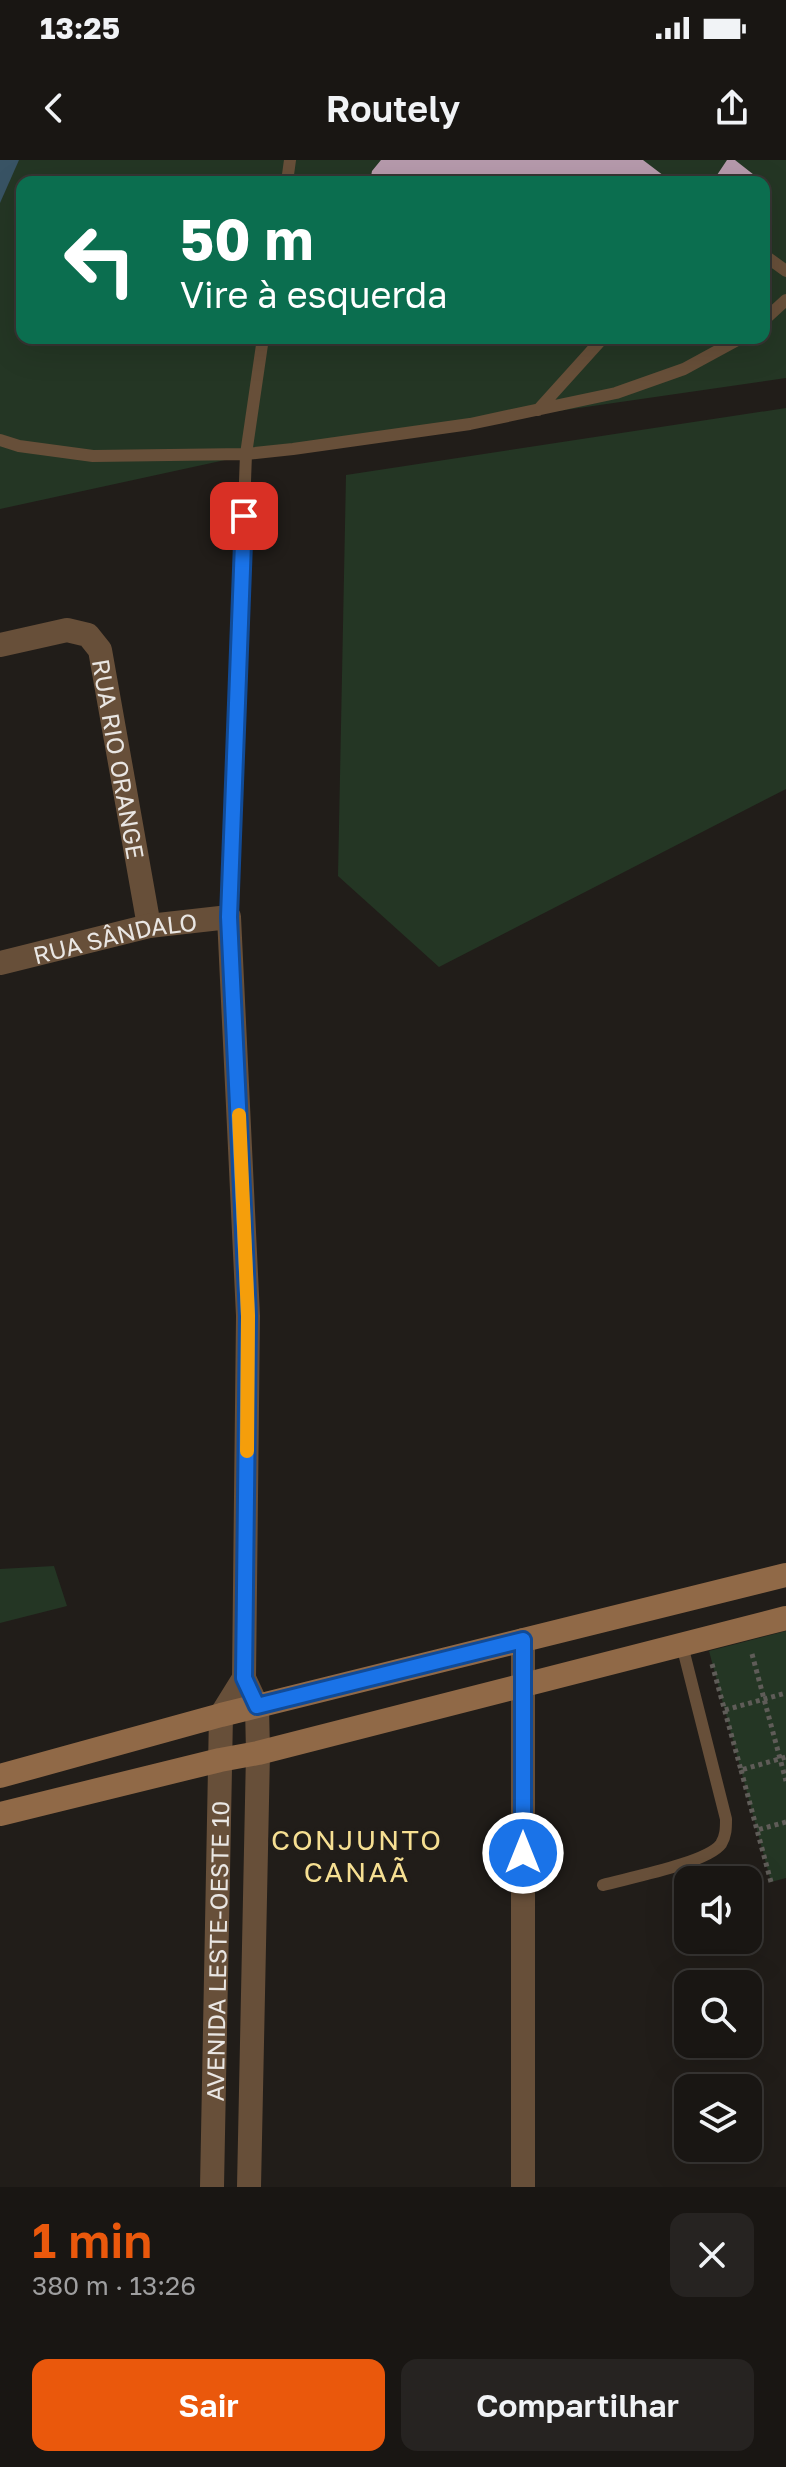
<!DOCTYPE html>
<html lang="pt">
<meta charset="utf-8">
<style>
:root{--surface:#191613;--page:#262321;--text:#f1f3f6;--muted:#9f9fa0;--line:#373533;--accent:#ea580c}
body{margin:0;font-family:"Golos Text",sans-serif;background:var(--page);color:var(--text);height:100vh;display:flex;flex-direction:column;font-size:30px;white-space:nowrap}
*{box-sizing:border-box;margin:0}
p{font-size:26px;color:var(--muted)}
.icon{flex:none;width:44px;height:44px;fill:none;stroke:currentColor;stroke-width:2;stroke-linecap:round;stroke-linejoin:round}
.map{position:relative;height:2027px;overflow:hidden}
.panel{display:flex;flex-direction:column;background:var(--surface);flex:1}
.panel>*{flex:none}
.banner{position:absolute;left:16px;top:16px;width:754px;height:168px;border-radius:16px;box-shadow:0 8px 32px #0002,0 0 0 2px var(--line);background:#0b6e4f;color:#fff;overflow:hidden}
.buttons{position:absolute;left:674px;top:1706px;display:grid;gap:16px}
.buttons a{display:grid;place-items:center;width:88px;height:88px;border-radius:16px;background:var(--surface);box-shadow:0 8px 32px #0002,0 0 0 2px var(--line);font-size:40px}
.pin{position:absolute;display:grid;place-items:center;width:68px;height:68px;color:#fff;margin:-34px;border-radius:16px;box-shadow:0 4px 12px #0006}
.me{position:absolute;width:88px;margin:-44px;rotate:0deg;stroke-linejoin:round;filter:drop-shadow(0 0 6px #0008)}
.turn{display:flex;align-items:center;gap:28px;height:168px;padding:0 32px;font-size:36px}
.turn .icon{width:104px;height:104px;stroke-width:2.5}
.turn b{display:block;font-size:56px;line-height:68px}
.round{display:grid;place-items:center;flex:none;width:84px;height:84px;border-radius:16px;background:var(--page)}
.summary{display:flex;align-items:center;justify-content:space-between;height:136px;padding:0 32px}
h1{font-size:48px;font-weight:600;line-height:60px;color:var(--accent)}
.primary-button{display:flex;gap:16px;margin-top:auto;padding:16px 32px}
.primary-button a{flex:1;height:92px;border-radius:16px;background:var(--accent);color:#fff;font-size:32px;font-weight:600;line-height:92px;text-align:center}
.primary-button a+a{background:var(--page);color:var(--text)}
.status{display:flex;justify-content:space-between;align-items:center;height:56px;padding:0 40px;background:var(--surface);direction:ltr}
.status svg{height:22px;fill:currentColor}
header{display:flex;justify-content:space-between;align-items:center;height:104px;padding:0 32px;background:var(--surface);font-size:36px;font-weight:600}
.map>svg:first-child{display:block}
.green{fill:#243624;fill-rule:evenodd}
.water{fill:#385364}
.building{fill:#b69aac}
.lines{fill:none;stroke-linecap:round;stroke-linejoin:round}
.path{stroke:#5f5c58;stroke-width:5;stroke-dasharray:4 4;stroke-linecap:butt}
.lane{stroke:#674f39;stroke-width:12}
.street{stroke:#674f39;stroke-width:24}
.secondary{stroke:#906947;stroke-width:24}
.route-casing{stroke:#114b97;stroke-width:20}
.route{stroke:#1a73e8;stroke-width:14}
.slow{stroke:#f59e0b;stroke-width:14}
.labels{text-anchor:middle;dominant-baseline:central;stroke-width:8;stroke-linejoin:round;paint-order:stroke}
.street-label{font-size:24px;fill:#e9e6e3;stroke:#211d19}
.quarter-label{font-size:28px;letter-spacing:2px;fill:#f6df92;stroke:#211d19}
</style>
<div class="status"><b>13:25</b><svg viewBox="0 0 49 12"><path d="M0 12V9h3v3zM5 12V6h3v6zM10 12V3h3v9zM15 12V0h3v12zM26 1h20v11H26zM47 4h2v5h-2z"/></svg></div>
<header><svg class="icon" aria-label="back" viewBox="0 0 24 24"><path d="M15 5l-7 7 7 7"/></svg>Routely<svg class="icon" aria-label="share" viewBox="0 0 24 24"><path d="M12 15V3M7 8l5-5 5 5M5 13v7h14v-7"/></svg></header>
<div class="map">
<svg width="786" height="2027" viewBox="0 0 786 2027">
<rect width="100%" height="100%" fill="#211d19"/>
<path class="green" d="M0 0H786V218L239 297 0 349ZM22 22H764V178H22Z
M786 248V629L439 807 338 716 346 315Z
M54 1406 67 1446 0 1463V1409Z
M786 1471V1718L771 1722 709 1491Z"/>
<path class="water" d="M0 0H19L0 43Z"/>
<path class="building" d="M381 0H643L672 22H370L372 11Z
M727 0H735L763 22H715L713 21Z"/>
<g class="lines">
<path class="path" d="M752 1494 786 1621
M712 1504 741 1610 786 1597
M725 1550 786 1533
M741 1610 757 1670
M771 1722 757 1670 786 1662"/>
<path class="lane" d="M287 22 290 0
M764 95 786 111
M764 160 786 140
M538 250 603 178
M0 280 19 286 93 296 246 294 293 289 470 264 616 233 684 209 741 178
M229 757 246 294 263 178
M603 1725C628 1718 707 1703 721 1684 726 1676 726 1668 726 1659L682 1485"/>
<g class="street">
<path id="s1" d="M0 485 67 470 88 475 100 490 149 766"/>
<path id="s2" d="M0 803 149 766 229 757 248 1156 244 1518 257 1546 258 1593 249 2027"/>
<path id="s3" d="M212 2027 221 1555 244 1518"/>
<path d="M523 2027V1480"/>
</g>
<path class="secondary" d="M0 1616 221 1555 786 1415
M0 1654 220 1600 258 1593 786 1458"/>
</g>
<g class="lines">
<g class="route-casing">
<path id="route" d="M244 356 229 757 248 1156 244 1518 257 1546 523 1480V1693"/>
</g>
<use href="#route" class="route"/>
<path class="slow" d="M239 955 248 1156 247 1291"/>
</g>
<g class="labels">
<g class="street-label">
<text stroke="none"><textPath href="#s1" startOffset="220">RUA RIO ORANGE</textPath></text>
<text stroke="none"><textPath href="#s2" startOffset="118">RUA SÂNDALO</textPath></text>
<text stroke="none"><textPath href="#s3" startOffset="236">AVENIDA LESTE-OESTE 10</textPath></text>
</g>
<g class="quarter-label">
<text x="357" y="1679">CONJUNTO<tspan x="357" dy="32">CANAÃ</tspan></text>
</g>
</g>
</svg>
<div class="buttons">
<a><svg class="icon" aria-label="sound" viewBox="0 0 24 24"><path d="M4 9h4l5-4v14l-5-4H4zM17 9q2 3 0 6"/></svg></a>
<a><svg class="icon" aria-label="search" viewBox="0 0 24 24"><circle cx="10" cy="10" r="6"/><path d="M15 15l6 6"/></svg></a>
<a><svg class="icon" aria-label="layers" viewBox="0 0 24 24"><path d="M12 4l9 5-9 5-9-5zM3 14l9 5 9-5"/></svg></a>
</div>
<div class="pin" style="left:244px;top:356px;background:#d93025"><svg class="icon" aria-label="arrive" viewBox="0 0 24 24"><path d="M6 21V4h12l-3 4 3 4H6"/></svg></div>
<svg class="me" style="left:523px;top:1693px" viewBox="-20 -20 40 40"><circle r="17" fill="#1a73e8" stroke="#fff" stroke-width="3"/><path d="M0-11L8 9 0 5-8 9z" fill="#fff"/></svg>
<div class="banner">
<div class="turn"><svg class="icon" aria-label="left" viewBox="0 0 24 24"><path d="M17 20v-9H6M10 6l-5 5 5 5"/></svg><div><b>50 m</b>Vire à esquerda</div></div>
</div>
</div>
<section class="panel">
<div class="summary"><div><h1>1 min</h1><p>380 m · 13:26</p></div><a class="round"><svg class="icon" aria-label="close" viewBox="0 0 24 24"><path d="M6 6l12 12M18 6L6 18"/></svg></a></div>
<div class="primary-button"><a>Sair</a><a>Compartilhar</a></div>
</section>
